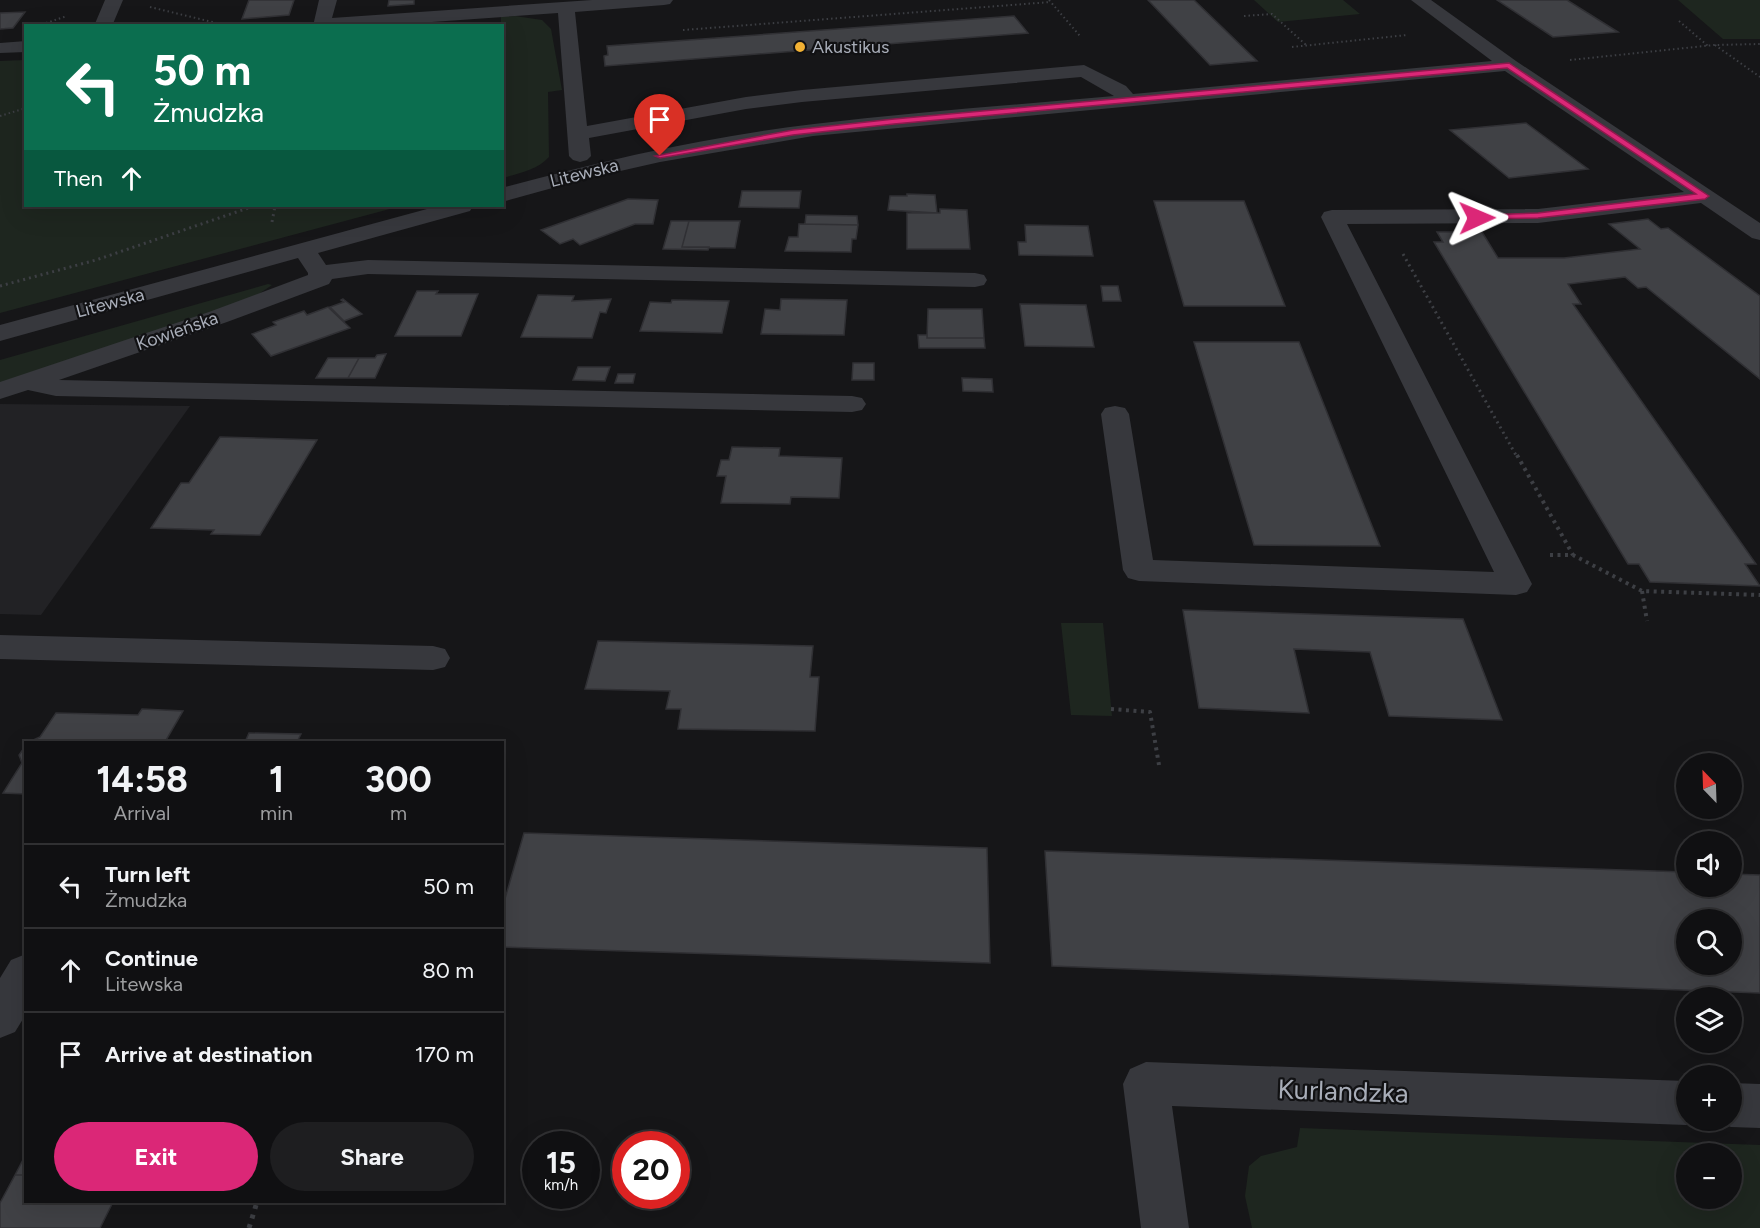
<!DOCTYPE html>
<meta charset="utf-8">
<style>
:root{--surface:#101012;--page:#1e1e20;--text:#f1f3f6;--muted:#9c9d9f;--line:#303032;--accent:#db2777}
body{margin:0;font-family:Figtree,sans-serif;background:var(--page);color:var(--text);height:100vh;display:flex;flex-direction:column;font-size:22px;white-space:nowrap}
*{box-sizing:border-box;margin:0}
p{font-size:20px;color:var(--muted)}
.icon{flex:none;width:33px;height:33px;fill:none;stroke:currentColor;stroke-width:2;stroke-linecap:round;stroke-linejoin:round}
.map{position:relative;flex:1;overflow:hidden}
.sheet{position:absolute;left:24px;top:741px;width:480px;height:462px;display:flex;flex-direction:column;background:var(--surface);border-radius:0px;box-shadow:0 6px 24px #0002,0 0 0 2px var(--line)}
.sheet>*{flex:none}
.top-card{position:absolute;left:24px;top:24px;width:480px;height:183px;border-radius:0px;box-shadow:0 6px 24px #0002,0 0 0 2px var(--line);background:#0b6e4f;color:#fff;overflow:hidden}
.needle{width:39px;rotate:337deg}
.tools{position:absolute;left:1676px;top:753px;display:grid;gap:12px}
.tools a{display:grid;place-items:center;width:66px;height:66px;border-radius:50%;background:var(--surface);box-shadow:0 6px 24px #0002,0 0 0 2px var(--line);font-size:30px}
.speed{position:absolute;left:522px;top:1131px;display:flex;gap:12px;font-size:30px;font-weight:700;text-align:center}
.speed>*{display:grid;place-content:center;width:78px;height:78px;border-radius:50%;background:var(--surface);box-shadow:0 6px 24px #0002,0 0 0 2px var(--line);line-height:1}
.speed small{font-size:15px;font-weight:400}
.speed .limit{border:9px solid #d22;background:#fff;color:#111}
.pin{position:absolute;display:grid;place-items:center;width:51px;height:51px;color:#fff;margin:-62px -26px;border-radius:50% 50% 50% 0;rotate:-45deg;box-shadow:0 0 6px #0007}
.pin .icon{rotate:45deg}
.me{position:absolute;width:66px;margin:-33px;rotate:89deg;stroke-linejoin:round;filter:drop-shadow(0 0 4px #0008)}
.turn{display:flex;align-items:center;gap:21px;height:126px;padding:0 30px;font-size:27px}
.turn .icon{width:78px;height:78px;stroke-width:2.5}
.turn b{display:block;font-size:42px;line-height:51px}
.then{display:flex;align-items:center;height:57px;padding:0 30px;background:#0003;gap:12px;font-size:22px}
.eta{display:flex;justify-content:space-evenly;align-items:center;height:102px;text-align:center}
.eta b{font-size:36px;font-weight:700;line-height:42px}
.primary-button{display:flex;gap:12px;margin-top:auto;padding:12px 30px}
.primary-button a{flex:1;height:69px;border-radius:36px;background:var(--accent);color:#fff;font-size:24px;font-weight:700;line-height:69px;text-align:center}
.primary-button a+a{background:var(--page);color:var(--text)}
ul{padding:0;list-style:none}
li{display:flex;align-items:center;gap:18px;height:84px;padding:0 30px;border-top:2px solid var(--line)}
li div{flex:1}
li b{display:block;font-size:22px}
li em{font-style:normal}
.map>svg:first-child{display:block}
.built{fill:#222225}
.green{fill:#1e261f;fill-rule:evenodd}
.building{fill:#404145;stroke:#303034;stroke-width:1.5;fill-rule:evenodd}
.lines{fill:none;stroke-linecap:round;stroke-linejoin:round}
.path-far3{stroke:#3d3f44;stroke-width:2;stroke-dasharray:1.5 3;stroke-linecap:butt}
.path-far2{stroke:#3d3f44;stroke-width:3;stroke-dasharray:2 4;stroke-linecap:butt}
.path-far1{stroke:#3d3f44;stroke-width:4;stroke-dasharray:3 4.5;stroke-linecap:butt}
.path{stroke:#3d3f44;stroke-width:5;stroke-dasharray:4 6;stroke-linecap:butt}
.minor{fill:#37383d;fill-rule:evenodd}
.route{fill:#db2777;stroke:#8e194d;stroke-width:1.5}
.poi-dot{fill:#f2b134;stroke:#111113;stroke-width:2}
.labels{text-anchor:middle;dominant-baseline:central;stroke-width:4.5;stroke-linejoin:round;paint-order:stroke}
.far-poi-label{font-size:18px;fill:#a8adb8;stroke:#111113;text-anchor:start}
.far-street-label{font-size:18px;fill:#a8adb8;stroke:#111113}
.near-street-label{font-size:27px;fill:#a8adb8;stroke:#111113}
</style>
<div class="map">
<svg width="1760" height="1228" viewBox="0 0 1760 1228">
<rect width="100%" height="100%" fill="#161618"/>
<path class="built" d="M0 404 190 406 41 615 0 614Z"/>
<path class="green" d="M1254 0H1343L1360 14 1278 22Z
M1678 0H1760V39H1723Z
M515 16 542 20 551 29 562 90 548 92 549 157C537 170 520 173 503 178L502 26H497L501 25V17Z
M25 60 26 206H401L0 313V61Z
M268 284 272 285 250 300 0 384V360Z
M1061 623H1103L1112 716 1071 715Z
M1300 1128 1760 1145V1228H1252L1245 1196 1249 1166 1261 1156 1297 1147ZM1686 1154H1731V1198H1686Z"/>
<path class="building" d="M249 0H294L289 15 242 19Z
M389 0H414V4L388 6Z
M1148 0H1194L1257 61 1210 65Z
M1497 0H1567L1618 32 1553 37Z
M25 12 13 28 0 29V13Z
M1014 16 1028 33 605 66 604 56 608 55 607 46Z
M1526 123 1588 169 1509 178 1450 130Z
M742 191H801L799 208 739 207Z
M907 194 935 195 937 213 888 210 890 196H907Z
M628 199 658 200 653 224H635L580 245 573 239 560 244 541 230Z
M1154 201H1244L1285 306H1184Z
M940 209 967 210 970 249H907V213H940Z
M806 215 857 216 858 225 805 224Z
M1648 219 1661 229 1668 228 1760 296V379L1646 287 1638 288 1625 277 1568 284 1581 304H1573L1756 564H1745L1760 586 1650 582 1639 564H1628L1434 242H1443L1437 232H1482L1498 258H1564L1640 249 1609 224Z
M671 221H689L682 247H709L708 250 663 249Z
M689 221H740L735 248 682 247Z
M799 224 858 225 856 239H852L851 252 785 251 789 237H798Z
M1025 225 1088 226 1093 256 1019 255 1018 242H1026Z
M1101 286H1118L1121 301H1103Z
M417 291H438L436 294H478L461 336H395Z
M538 295 574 296 572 301 611 299 606 313 600 312 592 338 521 337Z
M343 299 362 314 344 321 330 307 344 302 341 300Z
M781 299 847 300 844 335 761 334 765 309 780 310Z
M672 300 729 301 722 333 640 331 650 302 671 303Z
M1020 304 1086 305 1094 347 1025 346Z
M328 307 350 328 271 356 252 334 276 325 273 322 304 311 307 315Z
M928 309H982L984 338H927Z
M918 335H927V338H984L985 348H919Z
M1194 342H1299L1380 546 1254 545Z
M386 354 375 378H348L359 358H375L377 355Z
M328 358H359L348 378H316Z
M853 363H874V380H852Z
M578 367H610L605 381 573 380Z
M618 374H635L633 383H615Z
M962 378 992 379 993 392 963 391Z
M220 437 317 440 260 535 211 534 214 530 151 528 181 483H189Z
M732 447 780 448 779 456 842 458 839 498 791 497 790 504 721 503 726 476H717L721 460H729Z
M1183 610 1463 619 1502 720 1389 716 1370 652 1294 649 1309 713 1199 708Z
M598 641 813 646 810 677H819L815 731 678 729 681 709H666L670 691 585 689Z
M142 709 183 711 165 742H29L40 737 56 713 138 715Z
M249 733 301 734 297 742H245Z
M26 745V794L3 793 22 763 19 755Z
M524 833 987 848 990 963 502 947V909Z
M1045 851 1686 872V886H1731V874L1760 875V993L1052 966ZM1686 920H1731V964H1686Z
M26 1154V1175H15Z
M15 1175H26V1202H113L100 1228H0V1203Z"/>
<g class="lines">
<path class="path-far3" d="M1049 0 1080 36
M150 7 229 26
M1244 16 1272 14 1306 45
M1679 21 1708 46
M46 23 67 16
M683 30 1051 2
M1715 45 1760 77
M1292 47 1407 35
M1570 60 1714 45 1760 44
M0 116 26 108"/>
<path class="path-far2" d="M272 222 275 206
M1403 254 1517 457
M0 286 96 260 254 206"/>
<path class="path-far1" d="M1517 455 1573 555
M1550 555H1573L1642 591 1760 595
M1642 591 1647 621
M1111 709 1150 712 1159 765"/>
<path class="path" d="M249 1228 257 1202"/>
<path class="minor" d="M105 0H123L112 26H94Z
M319 0H337L332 18 592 0H673L670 4 664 5 575 12 587 126 746 97 802 90 1084 65 1126 86 1133 94 1492 61 1411 0H1431L1516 61 1760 223V240L1752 238 1701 203 1538 223 1347 224 1532 584 1527 592 1516 595 1139 581 1128 578 1123 570 1101 414 1105 408 1115 406 1125 408 1129 414 1153 560 1494 572 1321 217 1324 212 1332 210 1538 209 1684 192 1505 71 813 136 660 162 585 179 502 202V188C604 160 710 136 814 124 914 112 1014 105 1114 96L1081 77 802 102 746 109 589 138 591 156 587 160 580 162 573 160 569 156 558 13 375 26H313Z
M26 41V52L0 53V43Z
M438 206H473L470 211 318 253 326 265 368 260 975 273 984 275 987 280 984 285 975 287 368 274 332 279 329 284 227 322 59 380 852 396 862 398 866 404 862 410 852 412 56 396 28 390 0 399V382L209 312 308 275V273L298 258 0 341V325Z
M0 635 433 646 445 649 450 658 445 667 433 670 0 659Z
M26 954V1014L15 1032 0 1038V978L11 960Z
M1146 1062 1686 1081V1120H1697L1686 1125 1172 1106 1189 1228H1141L1123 1084 1130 1069Z
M1731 1083 1760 1084V1128L1731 1127 1715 1121 1731 1120Z"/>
</g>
<path class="route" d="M1509 63 1709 196 1705 199 1538 218 1474 219 1472 218 1477 215 1538 213 1696 194 1507 68 894 124 793 135 660 158 655 156 793 130 894 119Z"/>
<circle class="poi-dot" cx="800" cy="47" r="6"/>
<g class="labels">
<g class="far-poi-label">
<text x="812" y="47">Akustikus</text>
</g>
<g class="far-street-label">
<text transform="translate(584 173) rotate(-14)">Litewska</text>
<text transform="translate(110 303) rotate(-15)">Litewska</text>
<text transform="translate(177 331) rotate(-19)">Kowieńska</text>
</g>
<g class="near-street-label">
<text transform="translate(1343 1091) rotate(2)">Kurlandzka</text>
</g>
</g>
</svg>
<div class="tools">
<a><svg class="needle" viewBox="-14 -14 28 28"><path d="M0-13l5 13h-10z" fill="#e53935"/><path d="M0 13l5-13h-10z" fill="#9c9d9f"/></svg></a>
<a><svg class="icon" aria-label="sound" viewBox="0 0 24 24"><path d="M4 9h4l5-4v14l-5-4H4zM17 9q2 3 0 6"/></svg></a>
<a><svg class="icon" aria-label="search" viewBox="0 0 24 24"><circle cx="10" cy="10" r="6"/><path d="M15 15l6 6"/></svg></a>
<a><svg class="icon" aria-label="layers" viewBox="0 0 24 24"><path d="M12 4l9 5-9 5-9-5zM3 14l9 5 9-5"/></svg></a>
<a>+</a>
<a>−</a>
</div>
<div class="speed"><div>15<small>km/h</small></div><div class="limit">20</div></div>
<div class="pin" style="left:660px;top:156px;background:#d93025"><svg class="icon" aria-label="arrive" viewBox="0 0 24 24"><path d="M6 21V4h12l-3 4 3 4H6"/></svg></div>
<svg class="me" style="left:1477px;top:218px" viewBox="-20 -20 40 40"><path d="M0-17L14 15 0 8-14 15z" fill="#db2777" stroke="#fff" stroke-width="4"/></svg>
<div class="top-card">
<div class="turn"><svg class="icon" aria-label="left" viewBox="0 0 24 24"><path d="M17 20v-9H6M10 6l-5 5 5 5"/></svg><div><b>50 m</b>Żmudzka</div></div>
<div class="then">Then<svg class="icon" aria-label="ahead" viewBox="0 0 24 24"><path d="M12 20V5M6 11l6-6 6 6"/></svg></div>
</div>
<section class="sheet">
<div class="eta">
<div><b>14:58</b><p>Arrival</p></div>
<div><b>1</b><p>min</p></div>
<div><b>300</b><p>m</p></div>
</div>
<ul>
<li><svg class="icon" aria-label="left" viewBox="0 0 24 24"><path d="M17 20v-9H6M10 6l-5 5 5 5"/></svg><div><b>Turn left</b><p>Żmudzka</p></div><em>50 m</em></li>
<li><svg class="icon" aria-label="ahead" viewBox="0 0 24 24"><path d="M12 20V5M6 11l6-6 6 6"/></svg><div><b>Continue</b><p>Litewska</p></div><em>80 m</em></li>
<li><svg class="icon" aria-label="arrive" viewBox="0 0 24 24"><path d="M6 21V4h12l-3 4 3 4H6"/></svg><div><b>Arrive at destination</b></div><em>170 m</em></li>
</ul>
<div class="primary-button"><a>Exit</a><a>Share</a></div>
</section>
</div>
